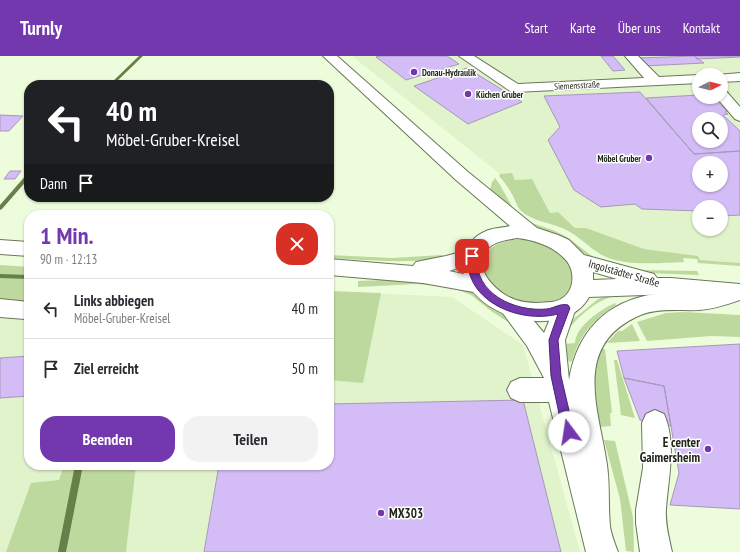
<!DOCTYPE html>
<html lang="de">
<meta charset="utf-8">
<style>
:root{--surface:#fff;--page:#f2f2f3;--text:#2b2b33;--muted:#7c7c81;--line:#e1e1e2;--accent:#7338ae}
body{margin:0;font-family:"PT Sans Narrow",sans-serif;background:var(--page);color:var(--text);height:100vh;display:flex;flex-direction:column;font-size:15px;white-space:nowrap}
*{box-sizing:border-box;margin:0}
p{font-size:13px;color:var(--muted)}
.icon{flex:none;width:22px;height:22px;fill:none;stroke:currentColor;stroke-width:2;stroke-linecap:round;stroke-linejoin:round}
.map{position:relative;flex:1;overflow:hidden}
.drawer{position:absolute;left:24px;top:154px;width:310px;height:260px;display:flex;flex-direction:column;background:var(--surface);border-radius:16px;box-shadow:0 1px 3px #0004}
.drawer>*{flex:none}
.top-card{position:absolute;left:24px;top:24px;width:310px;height:122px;border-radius:16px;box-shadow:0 1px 3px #0004;background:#202124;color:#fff;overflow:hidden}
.needle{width:26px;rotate:84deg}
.controls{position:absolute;left:692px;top:12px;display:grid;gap:8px}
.controls a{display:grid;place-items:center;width:36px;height:36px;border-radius:50%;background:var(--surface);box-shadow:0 1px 3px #0004;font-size:20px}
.pin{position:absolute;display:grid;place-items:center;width:34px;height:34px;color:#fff;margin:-17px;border-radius:8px;box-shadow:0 2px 6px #0006}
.me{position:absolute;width:44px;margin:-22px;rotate:346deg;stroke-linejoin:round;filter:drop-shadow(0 0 3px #0008)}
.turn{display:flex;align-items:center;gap:14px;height:84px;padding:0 16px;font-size:18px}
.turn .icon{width:52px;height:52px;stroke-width:2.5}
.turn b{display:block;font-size:28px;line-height:34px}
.then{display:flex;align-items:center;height:38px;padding:0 16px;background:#0003;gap:8px;font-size:15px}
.round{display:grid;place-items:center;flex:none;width:42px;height:42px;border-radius:16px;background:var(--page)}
.headline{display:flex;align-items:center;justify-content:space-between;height:68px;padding:0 16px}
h1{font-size:24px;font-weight:600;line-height:30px;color:var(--accent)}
.primary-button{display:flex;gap:8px;margin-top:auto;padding:8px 16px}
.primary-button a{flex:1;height:46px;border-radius:16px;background:var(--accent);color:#fff;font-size:16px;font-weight:600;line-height:46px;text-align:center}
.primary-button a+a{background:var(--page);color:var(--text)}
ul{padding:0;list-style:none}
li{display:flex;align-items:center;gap:12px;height:60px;padding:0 16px;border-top:1px solid var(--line)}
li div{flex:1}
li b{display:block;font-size:15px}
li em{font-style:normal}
header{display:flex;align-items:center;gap:24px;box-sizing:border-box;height:56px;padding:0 20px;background:var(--accent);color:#fff}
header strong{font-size:19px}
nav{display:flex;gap:22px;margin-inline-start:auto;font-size:14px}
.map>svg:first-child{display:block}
.built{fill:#e0f3ca;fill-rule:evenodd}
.green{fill:#bed99d}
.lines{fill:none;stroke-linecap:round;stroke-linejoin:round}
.stream{fill:#677f48;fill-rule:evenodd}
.building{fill:#d4bcf7;stroke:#a699b9;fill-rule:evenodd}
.minor-casing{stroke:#6a785a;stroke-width:2}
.major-casing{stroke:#6a785a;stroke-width:2}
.minor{fill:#fff;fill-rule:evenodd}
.major{fill:#fff;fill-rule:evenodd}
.route{fill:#7338ae;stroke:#4b2471}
.poi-dot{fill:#7338ae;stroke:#fff;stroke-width:1.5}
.labels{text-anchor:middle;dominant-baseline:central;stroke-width:3;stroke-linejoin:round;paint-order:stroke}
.far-poi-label{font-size:9px;font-weight:bold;fill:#20261a;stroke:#fff;text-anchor:start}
.far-street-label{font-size:9px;fill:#20261a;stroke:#fff}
.street-label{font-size:11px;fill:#20261a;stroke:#fff}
.near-poi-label{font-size:13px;font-weight:bold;fill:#20261a;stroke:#fff;text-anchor:end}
</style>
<header>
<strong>Turnly</strong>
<nav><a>Start</a><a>Karte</a><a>Über uns</a><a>Kontakt</a></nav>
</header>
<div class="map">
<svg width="740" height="496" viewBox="0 0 740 496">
<rect width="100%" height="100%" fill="#edfddb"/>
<path class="built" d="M352 0H740V207L700 204 698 200 644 193 586 172H575L558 156 550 157 532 123 515 124 512 117 500 118ZM699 19H721V41H699ZM699 63H721V85H699ZM699 107H721V129H699ZM699 151H721V173H699Z
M0 212 29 214V409H329V235L452 241 523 289 580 496H0Z"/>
<path class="green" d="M512 117 515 124 532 123 550 157 558 156 575 172H586L644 193 698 200 700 204 740 207V210L698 207 697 203 683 202 684 206C659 207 622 211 600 198 587 190 577 178 562 172 548 166 531 165 520 154 517 150 515 144 513 140 509 133 505 126 499 120L500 118Z
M495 122 500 129 514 154 490 134 492 126Z
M526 165 553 174 567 181 596 203C583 199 575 189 563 183 551 176 538 174 526 165Z
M524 183C533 185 542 187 550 191 585 207 579 250 539 250 534 250 527 248 521 246 517 245 511 244 507 242 500 239 494 230 489 225 484 220 482 214 483 206 486 187 508 184 524 183Z
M329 199 392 202 442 199 443 202C405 208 367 204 329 202Z
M0 209 29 211V250H0Z
M635 214 697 215 699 219 647 217Z
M409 223 446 231 417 228 358 231V225Z
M456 233 471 235 506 259 522 275 491 255 471 239Z
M329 235 381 237 363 327 329 324Z
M610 239 611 241C596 245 573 264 566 278L571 265 598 243Z
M615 247 616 249C592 265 581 277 572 305L569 306 563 290 564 288 575 287C576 270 600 254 615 247Z
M684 256 740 259V281L711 280 647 285 637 266 666 257Z
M632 268 640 285 607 287 618 275H622Z
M602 293H605L612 357H610L611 370 600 371C593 345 592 318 602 293Z
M614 304H617L635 362 621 359Z
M604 384 615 385 633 461 634 496 626 495 620 443Z
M64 409H136L126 496H6L31 427 59 424Z"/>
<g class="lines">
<path class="stream" d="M139 0H143L113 29H109Z
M27 118H29V122L2 153 0 154V149Z
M0 218 29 219V223L0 222Z
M75 409H83L66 496H58Z"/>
</g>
<path class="building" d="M380 0H447L459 8 406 24 376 1Z
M601 0H613L625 14 613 15Z
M694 0H740V1L697 3Z
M694 0 704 7 644 10 637 2Z
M467 12 522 46 468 68 414 30Z
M640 36 694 98 740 95V159L723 160 721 158V151H699V155L642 153 635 148 601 151 574 134 548 84 560 71 544 40ZM699 107H721V129H699Z
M699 39V41H712L727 55 725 56 728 58 723 59 740 75V95L694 98 646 42ZM699 63H721V85H699Z
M0 59 23 60 9 75H0Z
M10 115H21L15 123H4Z
M740 288V453L670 449 679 417 664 330 624 322 617 295Z
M29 300V340L0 342V302Z
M624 322 664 330 671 370 640 364Z
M523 344 561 496H204L219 409H329V348Z"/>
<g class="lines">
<g class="minor-casing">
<path id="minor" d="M459 0H474L518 28 644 22 625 0H638L659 21 699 19V27L515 36 510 35Z
M740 17V25L721 26V19H717Z
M721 34 726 35 740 51V65L735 63 716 41H721Z
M0 184 29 186V200L0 198Z
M472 193 479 195 482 200 479 205 449 215 487 223 490 229 487 235 479 237 423 227 329 219V203L413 210 416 206 446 200Z
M740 228V244C726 249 713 253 699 254 678 255 656 251 636 261 571 292 600 357 607 409 610 429 608 450 610 470 611 478 615 488 618 496H586L549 346H520L511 342 507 334 511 326 520 322H544L527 290 499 252 502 246 510 243 518 246 544 277 557 246 565 243 573 246 576 252 565 284 569 324C577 275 607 245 655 238 671 236 686 237 701 236 714 235 727 229 740 228Z
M0 243 29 246V262L25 263 0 261Z
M655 354 664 358C677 387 668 423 666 453 665 468 669 482 672 496H640L636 467V454L643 412 642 367 646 358Z"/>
</g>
<g class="major-casing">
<path id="major" d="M323 0H337L468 116 537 172 558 179 569 184 584 199 654 218 657 222H671L740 228V244L671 238 589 241C561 292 449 255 464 198 467 189 475 180 484 176 491 172 502 172 510 170L456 124ZM517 182C534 184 551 189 564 202 578 215 575 243 552 246 540 247 529 248 516 244 500 239 473 216 485 196 491 186 506 184 517 182ZM593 216 617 223 593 224Z"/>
</g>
<use href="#minor" class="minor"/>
<use href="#major" class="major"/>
</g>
<path class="route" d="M472 197 477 200C474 238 515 256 547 253 554 252 561 247 568 249L570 252 558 284 561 320 574 376 573 380 569 382 565 380 563 376 551 320 549 284 558 258C521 268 464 246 468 200Z"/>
<g class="poi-dot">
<circle cx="414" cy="16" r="4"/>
<circle cx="468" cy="38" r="4"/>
<circle cx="649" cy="102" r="4"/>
<circle cx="708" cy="393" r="4"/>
<circle cx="381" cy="457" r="4"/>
</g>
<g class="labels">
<g class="far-poi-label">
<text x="422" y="16">Donau-Hydraulik</text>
<text x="476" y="38">Küchen Gruber</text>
<text x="641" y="102" text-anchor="end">Möbel Gruber</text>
</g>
<g class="far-street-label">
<text transform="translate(577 29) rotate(-3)">Siemensstraße</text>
</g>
<g class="street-label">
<text transform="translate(624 217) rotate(16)">Ingolstädter Straße</text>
</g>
<g class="near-poi-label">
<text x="700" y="386">E center<tspan x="700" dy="15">Gaimersheim</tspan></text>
<text x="389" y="457" text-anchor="start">MX303</text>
</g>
</g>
</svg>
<div class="controls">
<a><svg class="needle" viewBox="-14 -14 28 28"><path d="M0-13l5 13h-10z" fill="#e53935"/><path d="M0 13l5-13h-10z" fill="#7c7c81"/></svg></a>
<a><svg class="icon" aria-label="search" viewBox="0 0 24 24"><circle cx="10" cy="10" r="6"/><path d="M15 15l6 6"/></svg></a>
<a>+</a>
<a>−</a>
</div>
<div class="pin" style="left:472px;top:200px;background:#d93025"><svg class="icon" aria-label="arrive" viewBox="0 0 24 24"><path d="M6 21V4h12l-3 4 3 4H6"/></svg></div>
<svg class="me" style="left:569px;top:376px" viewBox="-20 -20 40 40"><circle r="19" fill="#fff"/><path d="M0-13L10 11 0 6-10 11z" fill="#7338ae"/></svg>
<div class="top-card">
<div class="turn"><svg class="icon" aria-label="left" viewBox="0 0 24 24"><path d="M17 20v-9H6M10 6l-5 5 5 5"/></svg><div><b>40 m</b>Möbel-Gruber-Kreisel</div></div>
<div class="then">Dann<svg class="icon" aria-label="arrive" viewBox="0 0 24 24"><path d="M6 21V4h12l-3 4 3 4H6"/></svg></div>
</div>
<section class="drawer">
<div class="headline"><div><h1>1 Min.</h1><p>90 m · 12:13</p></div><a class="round" style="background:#d93025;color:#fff"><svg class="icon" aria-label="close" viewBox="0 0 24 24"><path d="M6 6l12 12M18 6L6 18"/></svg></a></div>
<ul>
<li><svg class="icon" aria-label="left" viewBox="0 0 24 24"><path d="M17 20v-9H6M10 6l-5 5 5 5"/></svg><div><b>Links abbiegen</b><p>Möbel-Gruber-Kreisel</p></div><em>40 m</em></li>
<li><svg class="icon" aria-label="arrive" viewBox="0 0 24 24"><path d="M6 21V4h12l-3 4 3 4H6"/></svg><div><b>Ziel erreicht</b></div><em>50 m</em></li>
</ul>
<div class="primary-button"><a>Beenden</a><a>Teilen</a></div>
</section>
</div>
